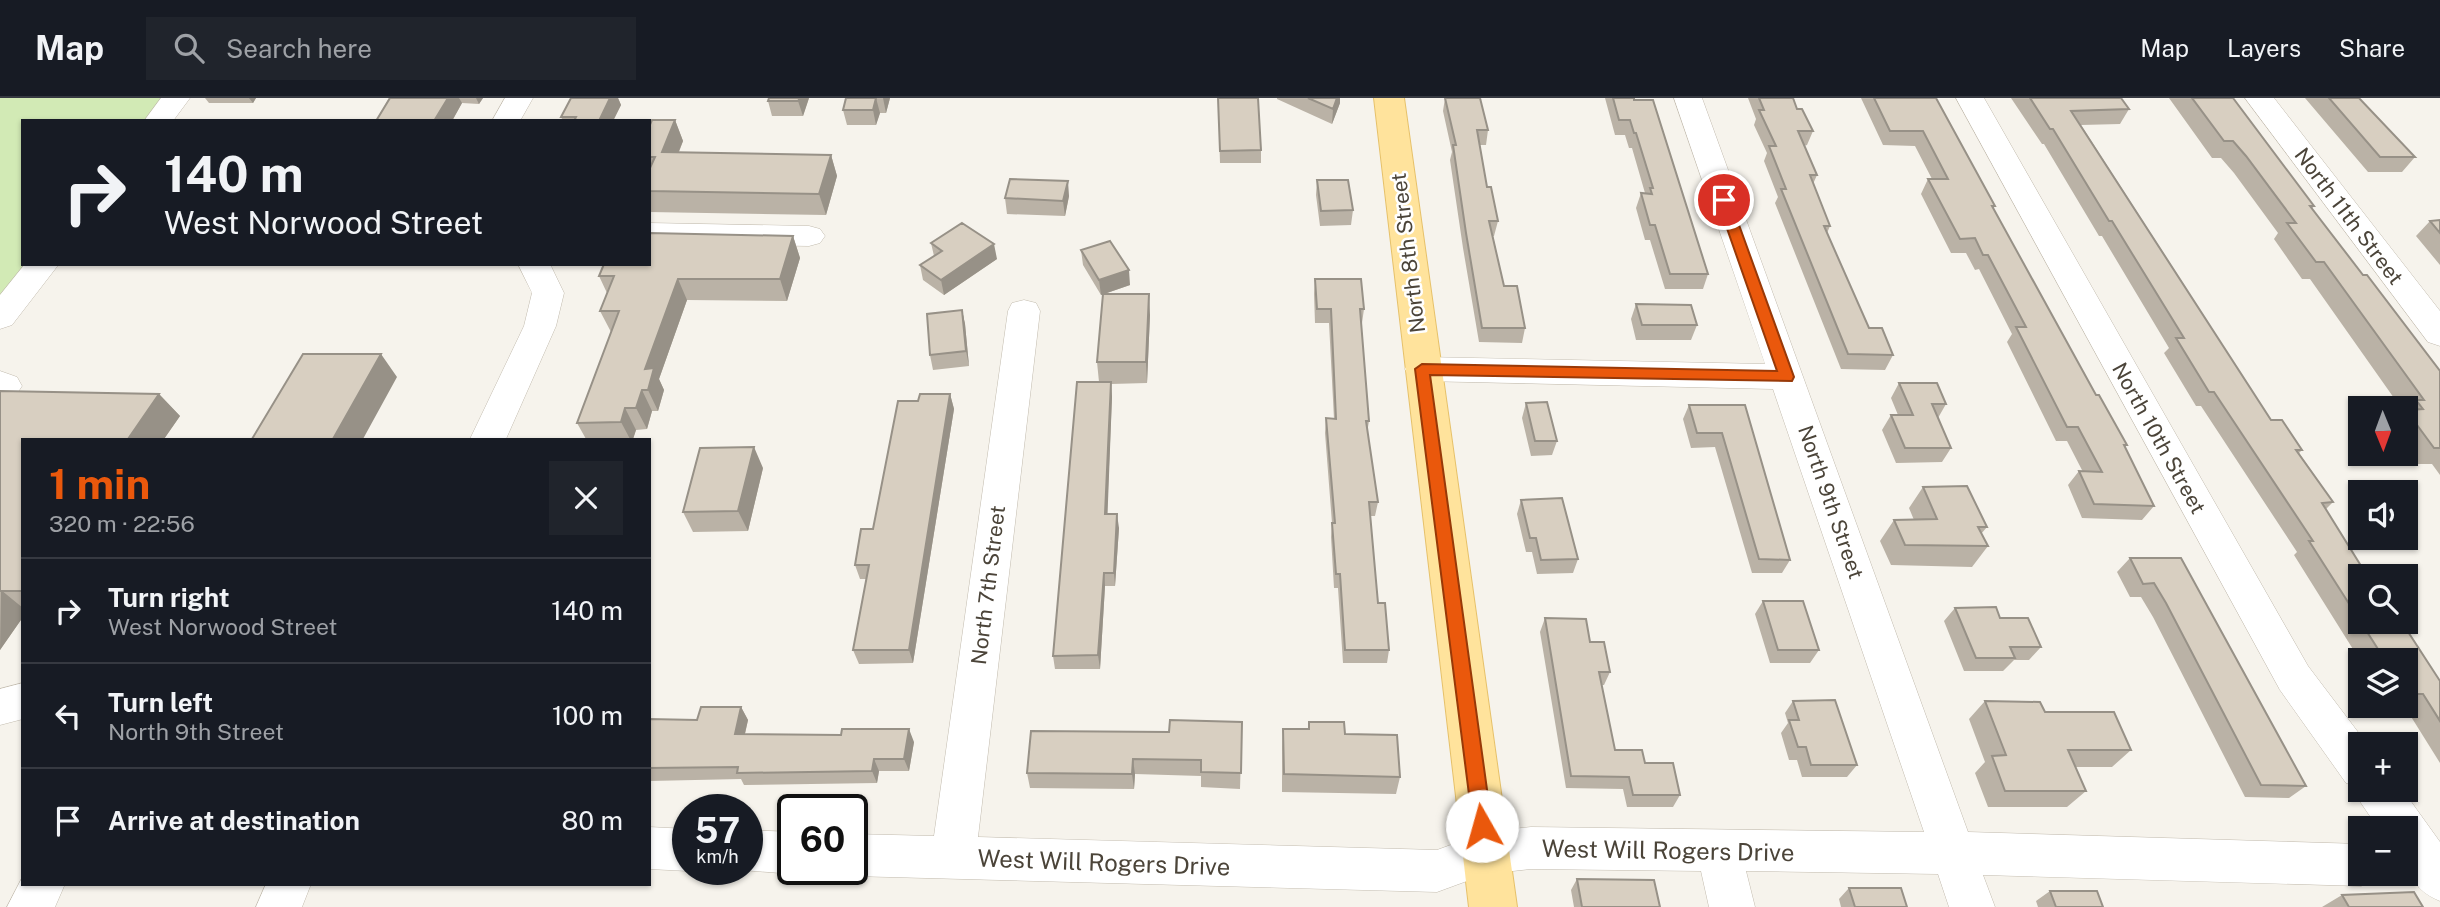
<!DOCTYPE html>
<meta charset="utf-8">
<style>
:root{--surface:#171b24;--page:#20242c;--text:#f1f3f6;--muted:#9ea1a6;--line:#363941;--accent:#ea580c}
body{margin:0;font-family:"Public Sans",sans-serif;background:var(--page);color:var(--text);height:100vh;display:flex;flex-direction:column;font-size:26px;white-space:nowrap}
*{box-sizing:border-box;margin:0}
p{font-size:23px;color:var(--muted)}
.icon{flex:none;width:38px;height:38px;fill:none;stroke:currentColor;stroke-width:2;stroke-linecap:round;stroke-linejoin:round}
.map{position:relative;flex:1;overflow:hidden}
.details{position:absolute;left:21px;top:340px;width:630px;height:448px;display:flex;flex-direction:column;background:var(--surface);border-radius:0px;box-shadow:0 2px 5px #0004}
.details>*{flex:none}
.guide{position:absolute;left:21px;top:21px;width:630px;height:147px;border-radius:0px;box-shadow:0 2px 5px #0004;background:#171b24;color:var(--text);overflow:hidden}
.needle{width:46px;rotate:179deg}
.tools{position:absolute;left:2348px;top:298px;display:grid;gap:14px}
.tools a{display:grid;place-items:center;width:70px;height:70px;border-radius:0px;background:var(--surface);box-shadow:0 2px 5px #0004;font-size:35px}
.speed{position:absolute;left:672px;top:696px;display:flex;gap:14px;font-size:35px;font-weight:700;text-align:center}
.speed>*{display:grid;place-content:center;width:91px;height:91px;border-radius:50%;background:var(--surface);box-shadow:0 2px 5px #0004;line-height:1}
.speed small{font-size:18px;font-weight:400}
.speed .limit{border:4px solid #111;border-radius:10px;background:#fff;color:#111}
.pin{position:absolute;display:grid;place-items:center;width:60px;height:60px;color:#fff;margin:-30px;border:4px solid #fff;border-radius:50%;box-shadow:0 2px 7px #0007}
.me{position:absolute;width:77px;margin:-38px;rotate:353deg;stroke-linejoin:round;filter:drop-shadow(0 0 5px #0008)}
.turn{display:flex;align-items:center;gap:24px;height:147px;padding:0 28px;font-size:32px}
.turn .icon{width:91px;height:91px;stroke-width:2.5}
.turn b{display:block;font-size:49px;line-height:60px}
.round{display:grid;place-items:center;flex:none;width:74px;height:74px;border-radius:0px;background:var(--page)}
.head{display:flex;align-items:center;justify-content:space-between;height:119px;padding:0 28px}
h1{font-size:42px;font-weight:700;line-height:52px;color:var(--accent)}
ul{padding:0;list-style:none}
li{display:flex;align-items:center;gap:21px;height:105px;padding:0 28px;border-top:2px solid var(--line)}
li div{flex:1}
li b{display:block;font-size:26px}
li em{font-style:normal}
header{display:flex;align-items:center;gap:42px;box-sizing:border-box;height:98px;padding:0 35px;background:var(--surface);border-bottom:2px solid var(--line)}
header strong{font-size:33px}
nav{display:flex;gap:38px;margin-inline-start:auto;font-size:24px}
.search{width:490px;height:63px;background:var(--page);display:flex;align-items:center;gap:18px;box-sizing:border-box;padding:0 24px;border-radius:0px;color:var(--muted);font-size:26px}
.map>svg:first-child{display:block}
.green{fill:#d2eab5}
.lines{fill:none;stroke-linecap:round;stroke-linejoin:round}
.minor-casing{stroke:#c2bbae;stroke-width:1}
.major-casing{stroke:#e6c16a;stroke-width:2}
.minor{fill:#fff;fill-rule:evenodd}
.major{fill:#ffe39c;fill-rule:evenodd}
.wall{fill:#bab2a6}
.shaded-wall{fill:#979187}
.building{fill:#d8cfc1;stroke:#979187;stroke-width:2}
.route{fill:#ea580c;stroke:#983908;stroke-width:2}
.labels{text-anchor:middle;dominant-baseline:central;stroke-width:5;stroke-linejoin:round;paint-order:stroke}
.street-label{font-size:21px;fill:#4b4439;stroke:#fff}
.near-street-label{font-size:24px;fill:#4b4439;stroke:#fff}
</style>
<header>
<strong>Map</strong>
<div class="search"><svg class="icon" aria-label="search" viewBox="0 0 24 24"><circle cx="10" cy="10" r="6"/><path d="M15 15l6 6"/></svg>Search here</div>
<nav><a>Map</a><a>Layers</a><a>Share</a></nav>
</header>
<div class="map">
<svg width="2440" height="809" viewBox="0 0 2440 809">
<rect width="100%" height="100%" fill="#f6f3ec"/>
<path class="green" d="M0 0H178L159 23H23V166H40L0 217Z"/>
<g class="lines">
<g class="minor-casing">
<path id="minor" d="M161 0H190L173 23H144Z
M505 0H533L520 23H492Z
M1674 0H1702L1968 734 2361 746V775H2380L2377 782 2361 788 1983 777 1995 809H1949L1938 776 1746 773 1755 809H1709L1701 773 1531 771 1486 776 1437 794 852 778 836 772H852V736L934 738 1008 213 1012 205 1024 202 1036 205 1040 213 978 739 1437 752 1486 734 1531 729 1924 734 1773 291 1422 283 1410 280 1405 271 1410 262 1422 259 1765 266Z
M1956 0H1984L2308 568 2367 646H2361V691H2402L2440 744V803C2404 788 2406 763 2406 730H2378L2361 705 2356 688 2346 685 2280 592Z
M2245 0H2274L2440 213V248L2428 244Z
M649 125 809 128 820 131 825 138 820 145 809 148 649 145Z
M25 166H59L12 227 0 231V197Z
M518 166H550L564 195 556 228 506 341H470L524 228 532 195Z
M0 273 17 279 22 288 12 303 0 307Z
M23 585V621L0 627V591Z
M649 729 688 731V772H691L688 773 649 771Z
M747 732 793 734V772H804L793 776 741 772H747Z
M23 778V786H65L55 809H7Z
M266 786H311L302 809H256Z"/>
</g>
<g class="major-casing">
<path id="major" d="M1374 0H1404L1517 809H1469Z"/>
</g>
<use href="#minor" class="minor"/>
<use href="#major" class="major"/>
</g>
<path class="wall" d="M205 0H256L253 5H209Z
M389 0H483L479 6 462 5 452 23H376Z
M571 0H618L621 7 613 23H563L561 19Z
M809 0 803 18H772L768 3Z
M846 0H890L886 15H880L876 27H847L843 12Z
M1218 0 1261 52V65H1220Z
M1277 0H1340V5L1332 26 1277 1Z
M1445 0H1480L1488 32 1486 47H1480L1487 89 1498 123 1494 138H1493L1504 188 1525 230 1522 245 1479 244 1463 150 1450 62 1452 54 1443 13Z
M1605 0H1634L1708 176 1703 191H1665L1650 142H1645L1636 110 1641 95H1645L1632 50H1629L1625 37H1615Z
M1748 0H1793L1797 11 1813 33 1807 47 1804 48 1817 77 1813 86 1830 128 1827 135 1869 230 1893 257 1885 272 1841 271 1775 105 1778 99 1764 63 1767 55 1754 27 1756 21Z
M1861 0H1936L1995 108 1993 111 2096 297 2127 347 2125 349 2154 408 2142 422 2082 420 2068 387 2079 373 2083 374 2067 343H2056L2007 244 2012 236 1979 171 1975 172 1966 155H1951L1921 96 1928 81H1932L1915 48 1883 47Z
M2011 0H2121L2129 11 2120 26 2081 27 2271 322 2302 352 2299 355 2333 404 2326 411 2361 478 2440 583V665L2405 609H2389L2388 607H2406V562H2361V564L2294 457 2297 454 2201 308H2196L2164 255 2169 250 2102 138H2099L2044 46H2042Z
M2169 0H2233L2314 108 2312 111 2363 177 2440 273V377L2432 366H2417L2406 351V310H2401L2310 181H2302L2274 141 2278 135 2234 75 2221 60H2212Z
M2305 0H2359L2415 59 2402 74H2368Z
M675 22 683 43 679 54 831 57 837 78 826 117 649 114V29Z
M1317 82 1353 112 1351 127 1320 128 1316 97Z
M1069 98 1065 118 1007 116 1005 100Z
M2430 123 2440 135V167L2416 138Z
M793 138 800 160 787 203 687 202 659 281 664 292 658 313H652L647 331 636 332 633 341H586L577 325 611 234 600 213 607 195 599 178Z
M931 145 997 161 944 197 923 182 920 167 934 158Z
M1081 152 1130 187 1104 196 1150 217 1147 285 1111 286 1112 299 1107 416 1119 430 1115 488H1105L1100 571H1055L1053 558 1099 284 1097 264 1103 196 1101 197 1083 167Z
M1315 181 1364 211 1362 225H1361L1369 323 1367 335 1378 404 1375 418H1370L1378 505 1389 552 1387 565H1343L1338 490H1334L1331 439 1332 425 1325 335 1326 320 1334 321 1329 225H1315L1314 196Z
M1636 206 1697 227 1691 242H1636L1631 221Z
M962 212 965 226 969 268 933 272 930 257Z
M1899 285 1946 306 1938 320 1951 350 1942 364 1896 365 1882 332 1891 317H1898L1891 300Z
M0 293 159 296 180 318 164 341H23V519L0 552Z
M950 296 954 311 913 565 859 566 853 552 866 481H860L855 467 873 431 918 303Z
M1526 305 1557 343 1552 357 1531 358 1522 320Z
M1689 307H1745L1790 462 1782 475H1752L1715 349 1691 350 1683 321Z
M763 370 748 433 693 434 683 414Z
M1923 389 1987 429 1981 436 1988 448 1972 469 1891 467 1880 443 1894 422H1914L1909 410Z
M1521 402 1578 461 1573 475 1537 476 1532 454H1526L1517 416Z
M2130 460H2181L2306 688 2289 700 2245 699 2153 519 2141 499H2130L2117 474Z
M1763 503 1819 552 1810 565H1770L1755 516Z
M1955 510 2000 520 2041 549 2029 562H2014L2003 573H1964L1944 523Z
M1545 520 1590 544 1610 574 1604 587H1602L1615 652 1645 665 1680 697 1673 709H1627L1623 691 1566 690 1540 534Z
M1793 603 1857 667 1847 679H1802L1797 662H1789L1781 635 1788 625 1785 615Z
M1985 603 2045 614 2131 652 2112 669H2075L2086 693 2067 709H1988L1975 675 1985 664 1969 621Z
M741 609 748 622 745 636 914 644 909 673H879L877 685 744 687 741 681 649 683V621L697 622Z
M1242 624 1240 691 1201 689V678L1135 676 1134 691 1030 690 1027 675 1169 634Z
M1309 624 1345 636 1400 679 1396 696 1282 694V649L1283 631H1308Z
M1577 781 1660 809H1574L1571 792Z
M1849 790 1907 809H1841L1839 801Z
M2050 793 2103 809H2038L2036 803Z
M2342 797 2423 809H2322Z"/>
<path class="shaded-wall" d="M249 0H256L253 5Z
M448 0H459L462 5 452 23H434Z
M476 0H483L479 6Z
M610 0H618L621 7 613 23H599Z
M800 0H809L803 18 798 3Z
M876 0 880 15 876 27 873 12Z
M883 0H890L886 15Z
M1337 0H1340V5L1332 26 1333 11Z
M675 22 683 43 670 75 662 54Z
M831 57 837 78 826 117 819 96Z
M1068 83 1069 98 1065 118 1063 103Z
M793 138 800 160 787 203 780 181Z
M994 146 997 161 944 197 941 182Z
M1129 172 1130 187 1101 197 1099 182Z
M678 181 687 202 659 281 664 292 658 313 648 292 645 271Z
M1149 196 1150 217 1147 285 1146 264Z
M962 212 965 226 969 268 966 253Z
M381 256 397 279 363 341H333Z
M1111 284 1112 299 1107 430 1105 416Z
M642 292 652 313 647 331 636 310Z
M159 296 180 318 164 341H128Z
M950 296 954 311 913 565 909 552Z
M625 310 636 332 633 341H630L621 324Z
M754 349 763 370 748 433 738 413Z
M1117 416 1119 430 1115 488 1114 475Z
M1104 475 1105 488 1100 571 1098 557Z
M1 492 23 510V519L0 552Z
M741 609 748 622 742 648 735 636Z
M909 631 914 644 909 673 904 661Z
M874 661 879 673 877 685 872 673Z
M1133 661 1135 676 1134 691 1132 676Z"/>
<path class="building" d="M390 0H448L434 23H376Z
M571 0H610L599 23H574L576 19H561Z
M769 0H800L798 3H768Z
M846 0H876L873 12H843Z
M1218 0H1258L1261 52 1220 53Z
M1308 0H1337L1333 11Z
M1445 0H1480L1488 32H1477L1487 89H1491L1498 123H1489L1504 188H1517L1525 230H1482L1466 135 1453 47H1456Z
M1613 0H1634V2H1653L1708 176H1670L1655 127H1650L1641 95 1652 96 1650 90H1653L1636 35H1634L1630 22H1619Z
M1759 0H1793L1797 11H1802L1813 33H1798L1817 77H1810L1830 128H1824L1869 230H1882L1893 257 1848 256 1781 91H1786L1769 48H1776L1759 12H1764Z
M1874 0H1936L1995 108H1992L2096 297H2099L2127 347H2124L2154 408 2094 406 2079 373 2102 374 2078 329H2067L2016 229H2026L1988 157H1983L1975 140 1960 141 1928 81H1948L1923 33H1890Z
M2030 0H2121L2129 11 2071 13 2271 322H2282L2302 352H2296L2333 404 2322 405 2363 471 2378 472 2382 478H2361V523H2401L2440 583V623L2423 596H2407L2406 562H2385L2309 443H2313L2214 294H2209L2176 240H2184L2112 123H2109L2053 31H2050Z
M2192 0H2233L2314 108H2310L2363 177H2367L2440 273V350H2434L2406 312 2423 311 2416 302H2424L2324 164H2316L2287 125H2296L2246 58 2233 43H2224Z
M2329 0H2359L2415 59H2380Z
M652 22H675L662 54 831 57 819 96 649 93V72L655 59H649V29Z
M1010 81 1068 83 1063 103 1005 100Z
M1317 82H1348L1353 112 1321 113Z
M2440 122V135L2430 123Z
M962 125 994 146 941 182 920 167 942 153 931 145Z
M649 135 793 138 780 181H678L645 271 654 270 648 292H642L636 310H625L621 324 577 325 619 213H600L614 178H599L604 166H649Z
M1110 143 1129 172 1099 182 1081 152Z
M1315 181H1361L1364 211H1360L1369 323H1366L1378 404H1369L1378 505H1385L1389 552H1345L1340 476H1336L1332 425H1335L1326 320 1336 321 1331 211H1317Z
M1103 196H1149L1146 264H1097Z
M1636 206 1691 207 1697 227H1642Z
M962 212 966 253 930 257 927 216Z
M303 256H381L333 341H252Z
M1077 284H1111L1105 416H1117L1114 475H1104L1098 557 1053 558Z
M1899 285H1937L1946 306H1932L1951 350H1905L1891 317H1913Z
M0 293 159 296 128 341H23V493H0Z
M920 296H950L909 552H853L869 467H855L861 431H873L898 303H918Z
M1547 304 1557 343H1535L1526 305Z
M1689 307H1745L1790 462 1759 461 1722 335H1697Z
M754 349 738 413 683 414 700 350Z
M1967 388 1987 429H1978L1988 448 1905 447 1894 422 1937 421 1923 389Z
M1562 400 1578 461 1541 462 1536 440H1530L1521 402Z
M2130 460H2181L2306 688 2261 687 2166 505 2154 485 2143 486Z
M1763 503H1803L1819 552H1778Z
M1996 509 2000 520H2028L2041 549H2010L2015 560H1976L1955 510Z
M1545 520 1586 521 1590 544H1604L1610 574H1599L1615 652H1642L1645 665H1673L1680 697H1633L1629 679 1571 678Z
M1835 602 1857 667H1811L1806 649H1798L1789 622H1799L1793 603Z
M1985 603 2040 604 2045 614H2114L2131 652H2068L2086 693H2005L1992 658 2006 657Z
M701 609H741L735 636 841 637 842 631H909L904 661H874L872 673 737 675 738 669 649 670V621L697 622Z
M1170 622 1242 624 1241 675 1201 674V662L1133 661 1132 676 1027 675 1031 633 1169 634Z
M1309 624H1344L1345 636 1397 637 1400 679 1284 676 1283 631H1309Z
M1577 781 1654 782 1660 809H1582Z
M1849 790H1901L1907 809H1855Z
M2050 793H2097L2103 809H2056Z
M2414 794 2423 809H2349L2342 797Z"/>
<path class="route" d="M1724 97 1730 102 1794 279 1792 283 1430 277 1492 728 1489 734 1482 737 1475 734 1473 728 1415 271 1422 266 1777 273 1717 102Z"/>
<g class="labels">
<g class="street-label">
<text transform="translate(2349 118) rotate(53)">North 11th Street</text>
<text transform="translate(1408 155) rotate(-97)">North 8th Street</text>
<text transform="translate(2159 340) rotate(61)">North 10th Street</text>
<text transform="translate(1831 404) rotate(71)">North 9th Street</text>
<text transform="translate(988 487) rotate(-83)">North 7th Street</text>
</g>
<g class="near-street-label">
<text transform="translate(1668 752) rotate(1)">West Will Rogers Drive</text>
<text transform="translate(1104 764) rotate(2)">West Will Rogers Drive</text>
</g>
</g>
</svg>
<div class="tools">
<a><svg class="needle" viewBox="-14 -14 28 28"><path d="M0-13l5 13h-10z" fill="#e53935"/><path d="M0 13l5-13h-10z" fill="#9ea1a6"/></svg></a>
<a><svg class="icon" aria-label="sound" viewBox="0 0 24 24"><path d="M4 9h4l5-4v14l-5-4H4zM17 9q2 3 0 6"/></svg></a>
<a><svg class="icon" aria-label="search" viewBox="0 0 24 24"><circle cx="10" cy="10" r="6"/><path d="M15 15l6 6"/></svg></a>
<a><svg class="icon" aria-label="layers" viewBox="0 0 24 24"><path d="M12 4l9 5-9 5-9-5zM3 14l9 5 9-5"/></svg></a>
<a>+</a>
<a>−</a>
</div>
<div class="speed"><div>57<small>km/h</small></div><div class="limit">60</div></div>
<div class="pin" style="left:1724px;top:102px;background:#d93025"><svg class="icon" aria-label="arrive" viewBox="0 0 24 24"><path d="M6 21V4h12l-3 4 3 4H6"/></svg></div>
<svg class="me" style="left:1482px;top:728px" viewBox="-20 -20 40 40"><circle r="19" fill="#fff"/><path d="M0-13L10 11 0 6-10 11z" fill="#ea580c"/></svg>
<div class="guide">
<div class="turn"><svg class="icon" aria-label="right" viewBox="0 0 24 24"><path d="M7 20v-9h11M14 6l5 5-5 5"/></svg><div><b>140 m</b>West Norwood Street</div></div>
</div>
<section class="details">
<div class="head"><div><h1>1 min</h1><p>320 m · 22:56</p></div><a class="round"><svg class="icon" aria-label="close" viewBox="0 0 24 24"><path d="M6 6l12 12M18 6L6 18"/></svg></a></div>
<ul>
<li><svg class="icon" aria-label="right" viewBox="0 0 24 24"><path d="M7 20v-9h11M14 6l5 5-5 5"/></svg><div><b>Turn right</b><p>West Norwood Street</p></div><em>140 m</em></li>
<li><svg class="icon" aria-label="left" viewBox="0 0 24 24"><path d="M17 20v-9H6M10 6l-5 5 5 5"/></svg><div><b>Turn left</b><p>North 9th Street</p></div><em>100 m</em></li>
<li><svg class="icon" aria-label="arrive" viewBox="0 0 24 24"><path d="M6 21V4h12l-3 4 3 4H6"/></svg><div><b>Arrive at destination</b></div><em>80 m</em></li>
</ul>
</section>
</div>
